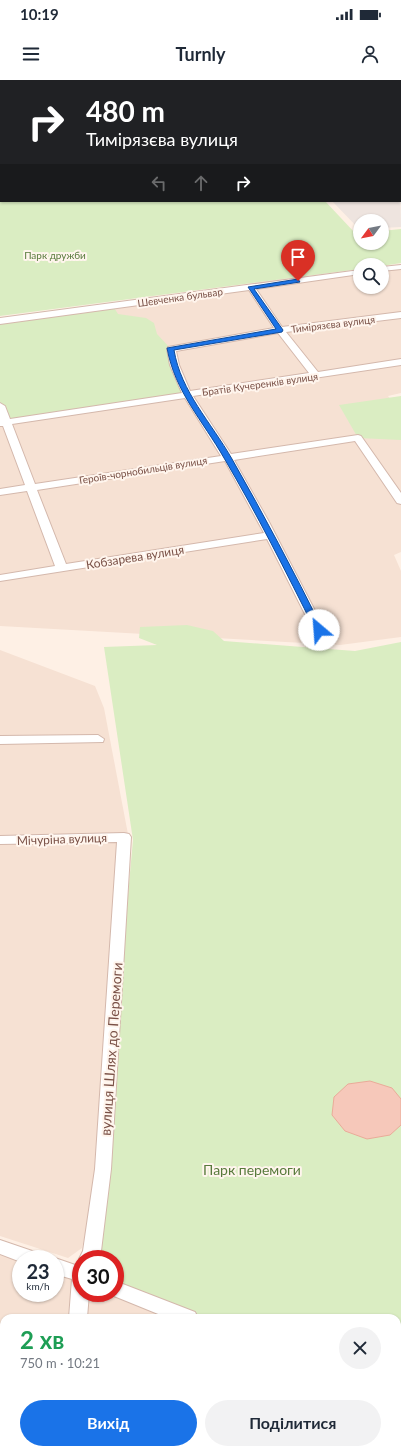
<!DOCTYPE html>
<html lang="uk">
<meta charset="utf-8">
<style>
:root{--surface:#fff;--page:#f2f2f3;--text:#1f2937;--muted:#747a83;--accent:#1a73e8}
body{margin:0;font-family:Lato,sans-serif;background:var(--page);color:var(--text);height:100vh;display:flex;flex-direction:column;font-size:15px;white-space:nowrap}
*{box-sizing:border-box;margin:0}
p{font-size:13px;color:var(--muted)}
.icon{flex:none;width:22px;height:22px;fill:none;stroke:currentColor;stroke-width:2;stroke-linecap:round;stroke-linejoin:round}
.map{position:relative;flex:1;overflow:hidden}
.sheet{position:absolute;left:0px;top:1234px;width:401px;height:140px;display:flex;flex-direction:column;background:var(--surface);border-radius:12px 12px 0 0;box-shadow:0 1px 3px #0004}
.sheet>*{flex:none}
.hud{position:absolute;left:0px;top:0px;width:401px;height:122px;box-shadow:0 1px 3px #0004;background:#202124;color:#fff;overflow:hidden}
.needle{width:26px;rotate:238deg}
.buttons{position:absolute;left:353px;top:134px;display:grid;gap:8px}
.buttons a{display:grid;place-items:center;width:36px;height:36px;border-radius:50%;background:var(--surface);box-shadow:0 1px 3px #0004;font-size:20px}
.speed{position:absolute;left:12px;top:1170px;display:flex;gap:8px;font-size:20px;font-weight:700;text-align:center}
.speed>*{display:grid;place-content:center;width:52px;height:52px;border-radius:50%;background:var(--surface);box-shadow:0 1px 3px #0004;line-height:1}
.speed small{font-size:10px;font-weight:400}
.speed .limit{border:6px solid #d22;background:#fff;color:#111}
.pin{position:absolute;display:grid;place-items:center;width:34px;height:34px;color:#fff;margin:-41px -17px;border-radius:50% 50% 50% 0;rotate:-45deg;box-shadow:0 0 4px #0007}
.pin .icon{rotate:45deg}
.me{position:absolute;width:44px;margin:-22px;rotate:333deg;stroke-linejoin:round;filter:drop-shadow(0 0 3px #0008)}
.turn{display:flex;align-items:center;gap:14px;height:84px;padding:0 20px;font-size:18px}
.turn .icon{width:52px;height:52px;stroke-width:2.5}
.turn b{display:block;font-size:28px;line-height:34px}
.lanes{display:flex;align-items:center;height:38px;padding:0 20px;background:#0003;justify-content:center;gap:20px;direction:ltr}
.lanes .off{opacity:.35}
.round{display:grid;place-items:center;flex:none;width:42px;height:42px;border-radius:21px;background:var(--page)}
.overview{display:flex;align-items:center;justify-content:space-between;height:68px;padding:0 20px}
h1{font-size:24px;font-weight:700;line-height:30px;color:#1e9e55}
.primary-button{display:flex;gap:8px;margin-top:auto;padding:8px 20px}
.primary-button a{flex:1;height:46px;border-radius:24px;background:var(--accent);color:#fff;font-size:16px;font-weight:700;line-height:46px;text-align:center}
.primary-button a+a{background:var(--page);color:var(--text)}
.status{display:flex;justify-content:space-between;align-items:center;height:28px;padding:0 20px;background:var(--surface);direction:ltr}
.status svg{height:11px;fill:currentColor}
header{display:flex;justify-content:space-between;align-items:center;height:52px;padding:0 20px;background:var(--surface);font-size:18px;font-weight:700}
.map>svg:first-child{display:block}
.residential{fill:#f6e1d3}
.industrial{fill:#eee4df}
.green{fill:#daedc2}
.building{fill:#f6c8ba;stroke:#eaab99}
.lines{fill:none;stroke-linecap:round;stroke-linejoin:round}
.minor-casing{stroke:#d4b8ac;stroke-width:2}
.minor{fill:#fff;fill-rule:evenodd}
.route{fill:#1a73e8;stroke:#114b97}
.labels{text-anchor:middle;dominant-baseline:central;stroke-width:4;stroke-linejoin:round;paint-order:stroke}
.far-park-label{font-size:10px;fill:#587a3c;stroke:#fff5ed}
.far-street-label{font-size:10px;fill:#7a5147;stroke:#fff5ed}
.street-label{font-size:12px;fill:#7a5147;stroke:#fff5ed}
.near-street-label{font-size:14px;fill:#7a5147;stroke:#fff5ed}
.near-park-label{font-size:14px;fill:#587a3c;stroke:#fff5ed}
</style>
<div class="status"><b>10:19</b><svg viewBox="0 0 49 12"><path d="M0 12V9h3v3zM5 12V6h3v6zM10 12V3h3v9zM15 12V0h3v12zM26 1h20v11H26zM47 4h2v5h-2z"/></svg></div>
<header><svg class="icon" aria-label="menu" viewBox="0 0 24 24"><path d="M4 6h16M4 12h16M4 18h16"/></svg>Turnly<svg class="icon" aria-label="person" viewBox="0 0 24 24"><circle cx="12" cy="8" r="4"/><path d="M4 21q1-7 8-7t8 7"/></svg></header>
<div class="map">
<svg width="401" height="1374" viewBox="0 0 401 1374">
<rect width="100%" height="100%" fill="#fef0e5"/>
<path class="residential" d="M401 189V313L388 316 401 334V472L394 475 401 491V557L340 565 0 546V244L360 194V207H382V191Z
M0 570 95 606 104 628 131 770 102 1005 97 1100 82 1168 68 1178 0 1156Z
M0 1167 21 1179V1213H55V1186L81 1195V1213H115L190 1238H4V1370H69V1374H0Z
M397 1320 401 1321V1374H72V1370H397Z"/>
<path class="industrial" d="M0 0H308L1 1V21Z
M400 86 401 147 382 148V141H360V150L332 121H400Z"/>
<path class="green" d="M0 20 1 121H325L355 153H360V163H382V151L401 149V183L382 186 360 185V189L0 236Z
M113 226 118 234 146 238 154 243 157 254 171 269 186 315 7 342 0 326V241Z
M401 316V360L358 358 339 325Z
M187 545 213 551 224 561 355 571 401 562V1322L397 1321V1238H189L115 1209V1179H88L103 1089 133 760 104 567 157 565 139 558 140 547Z"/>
<path class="building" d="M370 1001 392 1008 401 1019V1045L390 1055 367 1059 345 1051 332 1035 334 1017 348 1004Z"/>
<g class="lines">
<g class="minor-casing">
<path id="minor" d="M0 0H28L1 2Z
M250 0H256V1H250Z
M401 185V189L382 191V187Z
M360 190V194L256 209 282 247 401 232V238L286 252 318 292 401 279V285L193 316 231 374 358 355 361 356 401 413V424L397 423 355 361 234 380 269 442 325 550 323 552 319 554 313 550 267 459 0 501V495L55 486 27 411 0 415V409L25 405 3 346H0V323L5 326 10 339 182 313 170 285 167 269 168 267 274 248 249 210 0 244V238ZM278 253 309 293 190 311 179 285 176 271ZM185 318 221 376 35 404 12 344ZM225 381 264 453 66 484 37 410Z
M98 655 104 659 103 662 0 664V656Z
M124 753 129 754 131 757 111 1089 101 1171 97 1179H81V1183L79 1179 83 1171 95 1089 117 762 0 764V756Z
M0 1160 41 1174 44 1179H21V1182L0 1174Z
M55 1178 81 1187V1213H89L87 1238H69L72 1199 55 1194V1179H53Z
M115 1201 195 1232 198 1238H168L109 1214 108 1213H115Z
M397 1312 401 1313V1331L397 1330Z
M62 1370H82V1374H62Z"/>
</g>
<use href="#minor" class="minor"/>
</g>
<path class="route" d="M298 199 300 202 254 209 283 250 282 252 174 270C181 312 211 342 232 379 264 435 294 492 323 550L319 552 315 550C286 492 257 434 224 378 203 341 175 312 167 268L276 249 248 207Z"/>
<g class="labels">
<g class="far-park-label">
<text x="55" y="175">Парк дружби</text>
</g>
<g class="far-street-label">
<text transform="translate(180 217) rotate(-8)">Шевченка бульвар</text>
<text transform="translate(333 244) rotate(-7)">Тимірязєва вулиця</text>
<text transform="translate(260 304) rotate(-8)">Братів Кучеренків вулиця</text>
<text transform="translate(143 390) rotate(-9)">Героїв-чорнобильців вулиця</text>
</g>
<g class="street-label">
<text transform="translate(135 477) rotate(-9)">Кобзарева вулиця</text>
<text transform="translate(62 759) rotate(-2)">Мічуріна вулиця</text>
</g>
<g class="near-street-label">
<text transform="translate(111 969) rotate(-86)">вулиця Шлях до Перемоги</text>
</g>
<g class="near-park-label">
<text x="252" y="1089">Парк перемоги</text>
</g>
</g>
</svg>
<div class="buttons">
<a><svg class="needle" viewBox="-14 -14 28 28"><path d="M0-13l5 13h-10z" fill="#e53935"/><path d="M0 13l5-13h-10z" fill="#747a83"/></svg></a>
<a><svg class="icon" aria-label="search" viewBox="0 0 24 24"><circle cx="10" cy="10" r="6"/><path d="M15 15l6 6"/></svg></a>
</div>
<div class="speed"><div>23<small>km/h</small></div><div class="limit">30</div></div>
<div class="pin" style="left:298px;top:201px;background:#d93025"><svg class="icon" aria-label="arrive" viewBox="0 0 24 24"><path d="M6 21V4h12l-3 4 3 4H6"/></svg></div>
<svg class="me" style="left:319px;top:550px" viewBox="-20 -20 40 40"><circle r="19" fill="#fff"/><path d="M0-13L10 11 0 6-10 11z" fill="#1a73e8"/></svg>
<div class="hud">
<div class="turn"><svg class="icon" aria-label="right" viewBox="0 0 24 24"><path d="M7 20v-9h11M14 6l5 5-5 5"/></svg><div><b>480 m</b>Тимірязєва вулиця</div></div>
<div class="lanes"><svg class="icon off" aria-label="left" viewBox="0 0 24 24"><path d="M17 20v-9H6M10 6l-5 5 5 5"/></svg><svg class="icon off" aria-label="ahead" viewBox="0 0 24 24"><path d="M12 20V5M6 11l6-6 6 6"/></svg><svg class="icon" aria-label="right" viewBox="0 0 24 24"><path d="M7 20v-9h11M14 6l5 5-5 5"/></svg></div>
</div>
<section class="sheet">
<div class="overview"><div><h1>2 хв</h1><p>750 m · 10:21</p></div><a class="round"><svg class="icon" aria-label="close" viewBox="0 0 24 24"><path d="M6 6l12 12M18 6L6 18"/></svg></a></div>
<div class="primary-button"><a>Вихід</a><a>Поділитися</a></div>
</section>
</div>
